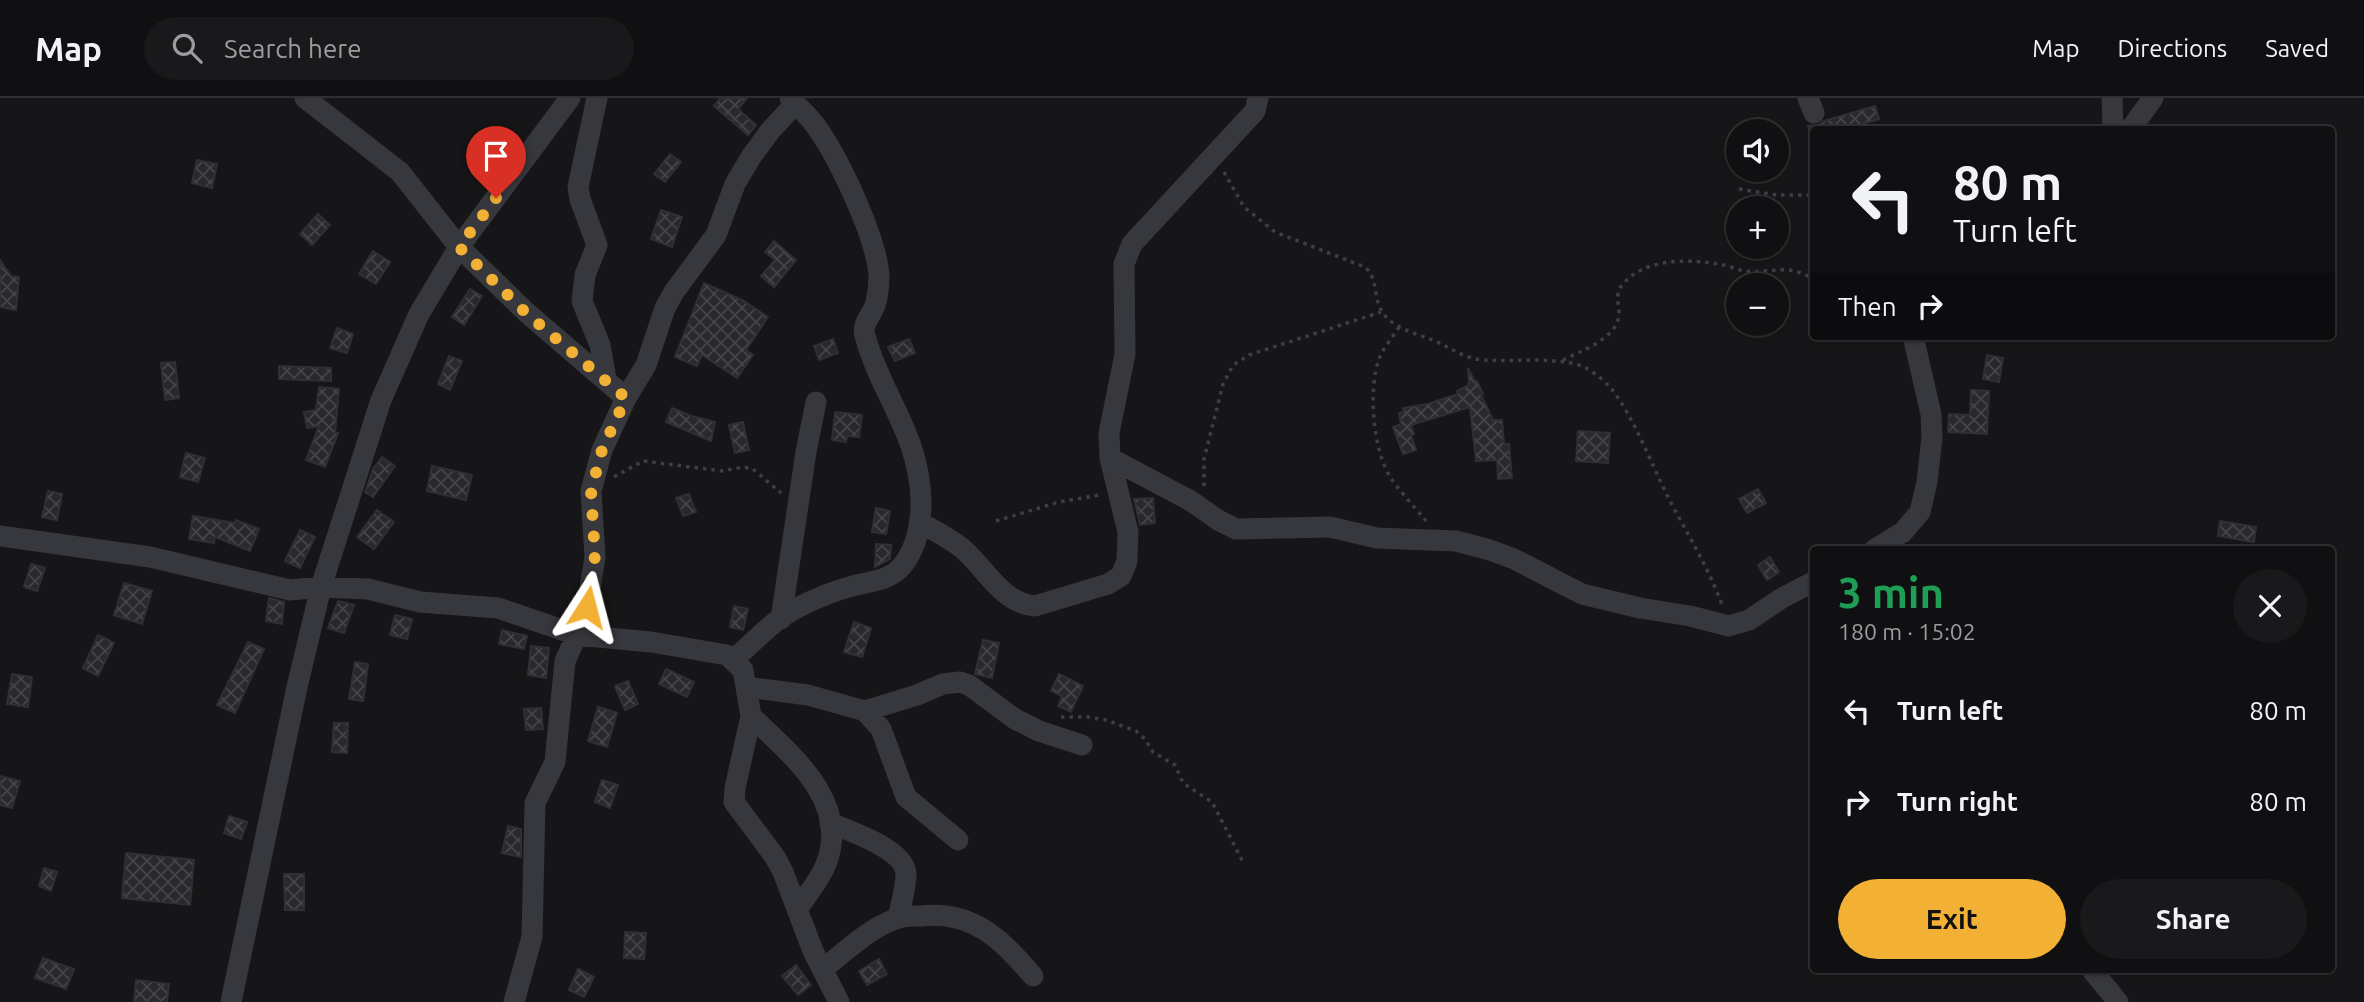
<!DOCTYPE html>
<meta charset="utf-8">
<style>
:root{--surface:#101012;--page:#19191b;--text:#f1f3f6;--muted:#9c9d9f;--line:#303032;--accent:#f2b134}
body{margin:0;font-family:Ubuntu,sans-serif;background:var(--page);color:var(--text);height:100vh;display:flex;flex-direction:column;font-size:26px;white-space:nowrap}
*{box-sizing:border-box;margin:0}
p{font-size:23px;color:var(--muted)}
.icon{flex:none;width:38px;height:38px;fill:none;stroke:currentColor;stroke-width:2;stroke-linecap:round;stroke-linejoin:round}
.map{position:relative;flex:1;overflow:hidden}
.details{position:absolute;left:1810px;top:448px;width:525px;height:427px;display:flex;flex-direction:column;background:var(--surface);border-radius:7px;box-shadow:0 2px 5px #0004,0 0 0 2px var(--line)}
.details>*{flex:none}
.guide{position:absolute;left:1810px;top:28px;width:525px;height:214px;border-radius:7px;box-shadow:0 2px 5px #0004,0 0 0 2px var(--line);background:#101012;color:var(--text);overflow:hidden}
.tools{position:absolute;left:1726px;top:21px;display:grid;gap:14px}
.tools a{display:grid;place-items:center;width:63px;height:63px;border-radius:50%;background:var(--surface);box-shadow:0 2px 5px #0004,0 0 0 2px var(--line);font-size:35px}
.pin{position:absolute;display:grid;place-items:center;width:60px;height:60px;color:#fff;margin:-72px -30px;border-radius:50% 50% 50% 0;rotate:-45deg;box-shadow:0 0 7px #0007}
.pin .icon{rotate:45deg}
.me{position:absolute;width:77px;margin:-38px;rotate:9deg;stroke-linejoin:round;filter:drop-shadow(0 0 5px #0008)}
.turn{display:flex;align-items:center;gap:24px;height:147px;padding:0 28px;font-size:32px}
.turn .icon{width:91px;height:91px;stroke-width:2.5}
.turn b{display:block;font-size:49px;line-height:60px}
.then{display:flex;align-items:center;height:66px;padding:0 28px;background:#0003;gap:14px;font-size:26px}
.round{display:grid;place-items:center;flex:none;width:74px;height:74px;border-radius:37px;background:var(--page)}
.head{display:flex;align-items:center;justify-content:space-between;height:119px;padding:0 28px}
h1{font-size:42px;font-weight:700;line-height:52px;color:#1e9e55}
.action{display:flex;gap:14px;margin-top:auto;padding:14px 28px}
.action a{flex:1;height:80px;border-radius:42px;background:var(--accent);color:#111;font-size:28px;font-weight:700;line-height:80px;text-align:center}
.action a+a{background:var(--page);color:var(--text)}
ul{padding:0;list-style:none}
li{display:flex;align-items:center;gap:21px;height:91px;padding:0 28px}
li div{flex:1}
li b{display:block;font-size:26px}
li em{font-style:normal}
header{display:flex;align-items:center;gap:42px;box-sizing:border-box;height:98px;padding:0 35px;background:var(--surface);border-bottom:2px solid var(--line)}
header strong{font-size:33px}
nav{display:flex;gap:38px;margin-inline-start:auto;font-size:24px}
.search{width:490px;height:63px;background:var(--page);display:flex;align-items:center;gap:18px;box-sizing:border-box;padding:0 24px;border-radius:38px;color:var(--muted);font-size:26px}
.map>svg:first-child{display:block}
.building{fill:url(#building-cross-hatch);stroke:#303034;stroke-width:2}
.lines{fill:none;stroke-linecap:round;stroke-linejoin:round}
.path{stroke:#3d3f44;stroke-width:3.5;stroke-dasharray:3.5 5;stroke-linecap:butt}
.street{stroke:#37383d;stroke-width:21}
.route{stroke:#f2b134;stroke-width:12;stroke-dasharray:0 21.6}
</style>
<header>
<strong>Map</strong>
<div class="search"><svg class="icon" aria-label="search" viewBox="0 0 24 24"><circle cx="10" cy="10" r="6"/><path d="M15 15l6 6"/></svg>Search here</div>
<nav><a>Map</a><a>Directions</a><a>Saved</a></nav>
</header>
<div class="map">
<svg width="2364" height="904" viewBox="0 0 2364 904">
<defs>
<pattern id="building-cross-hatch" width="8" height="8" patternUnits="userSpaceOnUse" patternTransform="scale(1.75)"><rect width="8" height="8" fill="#29292c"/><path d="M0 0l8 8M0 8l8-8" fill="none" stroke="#454548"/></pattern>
</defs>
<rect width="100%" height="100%" fill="#161618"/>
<path class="building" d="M720 0H747L738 11 756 27 748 37 714 8Z
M1875 8 1879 21 1843 32H1809L1808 28 1818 27 1824 23Z
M670 56 681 64 665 84 654 76Z
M197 62 217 66 212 90 192 85Z
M661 112 682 119 672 149 651 141Z
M318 116 330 127 312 147 300 136Z
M774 143 796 162 774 189 761 178 775 162 765 154Z
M373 153 390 164 376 186 359 176Z
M0 162 11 178 19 179 16 212 0 209Z
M704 185 744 203 768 219 746 252 753 257 737 280 702 257 697 268 675 259Z
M470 191 482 198 464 227 452 219Z
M337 230 353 236 347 255 330 250Z
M833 241 838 255 819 262 814 248Z
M909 241 915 255 895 263 888 249Z
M1987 257 2003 260 1999 284 1983 281Z
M449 258 462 263 450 292 438 286Z
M175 264 179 300 165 302 161 265Z
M279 268 331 270V283L279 281Z
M1468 270 1475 284 1477 283 1483 296 1481 297 1493 322H1502L1504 346H1509L1512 380 1498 381 1497 362 1476 363 1470 309 1411 327 1414 336 1411 337 1416 352 1403 356 1393 329 1401 326 1399 315 1404 314 1403 310 1428 306 1458 296 1457 293 1469 287Z
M319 289 339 291 335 335H338L325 369 306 362 319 328 307 330 304 314 316 312Z
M1971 292 1989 293 1987 336 1948 334 1949 316 1970 317Z
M672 310 691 318 715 324 711 343 666 324Z
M835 314 862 317 859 339 847 338 846 344 832 342Z
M743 324 749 352 735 355 729 327Z
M1578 333 1610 335 1608 365 1576 363Z
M186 355 205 360 198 384 180 379Z
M382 359 395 368 373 399 365 394 373 371Z
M432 368 472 377 466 402 427 393Z
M1758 391 1766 405 1747 415 1739 401Z
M48 393 62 396 57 422 42 419Z
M689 396 696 414 683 418 676 400Z
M1153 400 1155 425 1140 427 1134 401Z
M876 410 890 413 886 436 872 434Z
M377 412 394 424 374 451 357 439Z
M193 418 235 425 236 422 259 431 250 453 215 439 214 445 189 441Z
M2220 423 2256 429 2254 444 2218 438Z
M300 432 315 439 300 470 285 463Z
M876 446 891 447 890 461 875 469Z
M1770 459 1779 474 1767 482 1758 467Z
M31 466 45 470 37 493 24 489Z
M124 485 152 493 142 526 114 517Z
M269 500 284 504 282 526 266 523Z
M338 503 354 507 344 535 328 530Z
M734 508 748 511 743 532 730 529Z
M395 517 412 521 407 541 390 537Z
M854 524 871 530 862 559 844 554Z
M502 532 527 538 524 551 499 546Z
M98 537 114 545 98 578 83 570Z
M983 542 999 545 992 580 975 576Z
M248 544 264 551 235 615 217 607Z
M531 548 549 550 546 580 528 577Z
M355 564 368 566 363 603 349 601Z
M666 571 694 584 687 599 659 586Z
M12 576 32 579 28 609 7 606Z
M1059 576 1083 588 1071 614 1058 608 1062 598 1051 593Z
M628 583 638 606 625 612 615 588Z
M598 609 617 615 607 649 588 643Z
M541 610 543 631 526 632 524 611Z
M334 625H348L347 655 332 654Z
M0 678 20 683 12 710 0 707Z
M602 682 618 687 610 710 595 704Z
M229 718 247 724 241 741 224 735Z
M508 728 521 731V759L502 755Z
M126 755 194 762 190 807 122 800Z
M44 770 57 774 51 793 39 788Z
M284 776H304V812H285Z
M625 834 646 835 644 861 624 860Z
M43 860 74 871 66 891 35 880Z
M879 861 887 876 867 887 859 873Z
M796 867 811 887 798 897 782 878Z
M578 871 594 879 584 899 569 892Z
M136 882 169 886 167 904H134Z"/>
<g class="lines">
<path class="path" d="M1224 74 1244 109 1275 134 1365 169C1383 185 1367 209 1396 227 1408 234 1423 238 1435 243 1453 251 1465 261 1484 262 1514 264 1546 259 1575 266 1587 268 1601 280 1610 289 1633 317 1651 365 1667 397 1686 434 1708 468 1722 507
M1739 91 1776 97H1813
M1399 229C1393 239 1383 250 1379 261 1368 292 1373 349 1389 377 1399 393 1414 408 1426 423
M1563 262C1581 253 1618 240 1619 216 1619 204 1614 196 1623 186 1645 160 1688 161 1719 166 1728 167 1736 172 1745 173 1759 175 1774 171 1788 172 1796 172 1805 177 1813 180
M614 379 643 363 722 373 744 369 753 371 781 395
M1204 388V361L1223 286 1233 267 1249 257 1381 214
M996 423 1059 404 1100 397
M1061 619H1088L1106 622 1136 633 1145 641 1153 654 1175 667 1183 685 1212 704 1244 766"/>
<path class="street" d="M305 0 400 74 459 149 526 214 626 300
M597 0 578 89 580 101 597 147 585 177 582 203 600 247 606 281
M1808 0 1814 15
M2112 0 2113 32
M2130 32 2153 0
M1110 360 1191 403 1218 422 1236 431 1330 429 1377 440 1456 443 1490 452 1514 461 1582 496 1640 510 1690 518 1729 528 1749 522 1782 500 1813 484
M921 425C935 433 951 441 963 451 986 471 1002 505 1035 508L1108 486 1121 478 1127 463 1128 434 1110 360 1109 335 1125 256 1124 166 1132 146 1255 13 1258 0
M0 438 150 459 290 492 321 489 368 491 420 504 498 510 577 537 651 544 727 557 743 572 751 618 735 690 734 704 775 759 783 774 813 853 839 904
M1874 452 1903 434 1920 414 1927 384 1932 339 1931 316 1913 238
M781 521 806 354 816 304
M733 562C753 545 772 523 795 511 812 502 831 494 849 489 867 483 889 484 902 468 917 450 921 426 921 403 919 335 882 299 865 238 861 225 873 217 876 204 878 196 879 186 879 178 877 140 838 58 815 27 808 17 798 9 790 0
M747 589 808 597 865 613 881 631 906 699 958 742
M865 613 917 597 943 586 960 584 969 587 1015 621 1039 633 1082 647
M751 618C790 656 851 703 826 766 820 782 807 797 797 811
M830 725C850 733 905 751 906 776 906 790 901 806 898 820
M823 871C845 854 871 828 899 820 905 818 913 818 920 818 973 812 1001 841 1033 878
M2092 872 2118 904
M231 904 297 589 321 489 381 302 419 216 459 149 570 0
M514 904 532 839 535 705 555 664 565 563 577 537 587 509 595 459 591 393 602 352 626 300 646 267 665 210 674 194 716 137 735 86 751 59 770 33 795 6"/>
</g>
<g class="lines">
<path class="route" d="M496 100 459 149 526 215 626 300 602 352 591 393 595 458 587 509"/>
</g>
</svg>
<div class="tools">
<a><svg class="icon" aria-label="sound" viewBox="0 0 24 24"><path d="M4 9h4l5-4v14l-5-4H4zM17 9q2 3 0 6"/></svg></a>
<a>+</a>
<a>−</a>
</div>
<div class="pin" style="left:496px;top:100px;background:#d93025"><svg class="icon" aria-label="arrive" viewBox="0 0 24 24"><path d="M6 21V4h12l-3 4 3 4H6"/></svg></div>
<svg class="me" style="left:587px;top:509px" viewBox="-20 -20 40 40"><path d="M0-17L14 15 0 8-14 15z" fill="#f2b134" stroke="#fff" stroke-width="4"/></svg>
<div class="guide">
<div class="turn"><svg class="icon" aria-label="left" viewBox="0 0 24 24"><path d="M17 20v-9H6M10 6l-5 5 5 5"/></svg><div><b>80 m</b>Turn left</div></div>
<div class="then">Then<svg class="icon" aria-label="right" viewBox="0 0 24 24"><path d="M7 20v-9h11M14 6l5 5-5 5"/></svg></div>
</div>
<section class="details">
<div class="head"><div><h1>3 min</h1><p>180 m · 15:02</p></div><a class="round"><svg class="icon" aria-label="close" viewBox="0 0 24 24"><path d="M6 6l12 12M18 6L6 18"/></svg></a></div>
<ul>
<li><svg class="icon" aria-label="left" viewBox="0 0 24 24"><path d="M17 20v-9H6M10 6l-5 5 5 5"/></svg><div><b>Turn left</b></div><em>80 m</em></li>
<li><svg class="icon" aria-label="right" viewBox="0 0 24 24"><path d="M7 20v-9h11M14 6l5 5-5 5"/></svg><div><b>Turn right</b></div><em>80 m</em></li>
</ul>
<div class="action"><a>Exit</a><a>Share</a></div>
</section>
</div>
